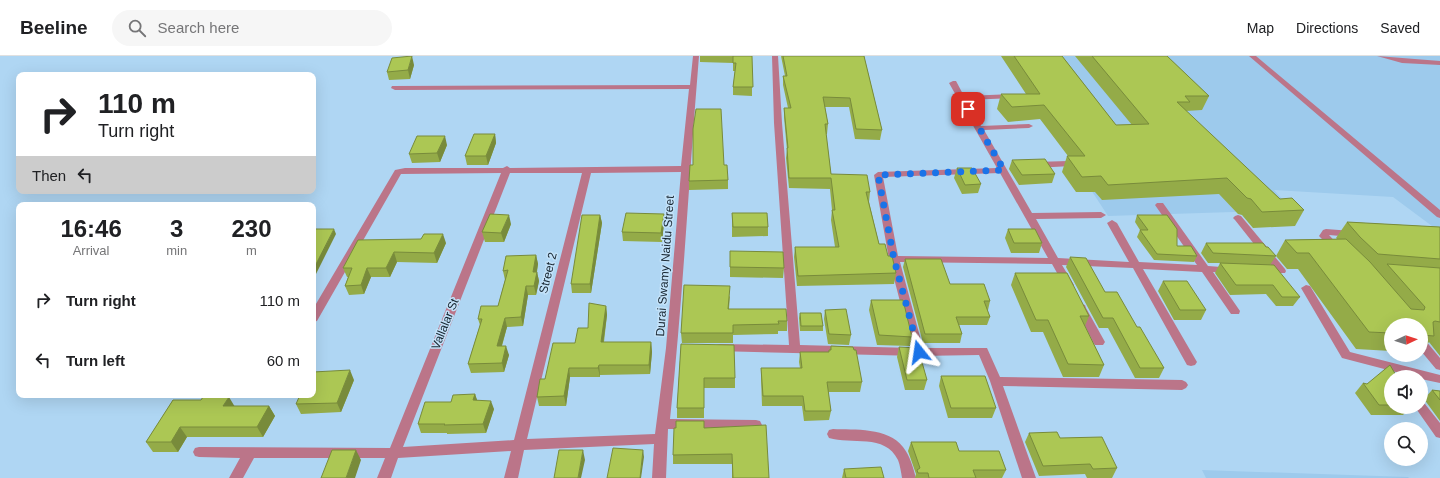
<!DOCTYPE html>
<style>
:root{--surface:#fff;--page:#f6f6f6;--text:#202124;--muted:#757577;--line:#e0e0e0}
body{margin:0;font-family:Arial,sans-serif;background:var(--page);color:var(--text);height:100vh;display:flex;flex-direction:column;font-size:15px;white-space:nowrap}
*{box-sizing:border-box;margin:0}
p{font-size:13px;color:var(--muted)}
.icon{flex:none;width:22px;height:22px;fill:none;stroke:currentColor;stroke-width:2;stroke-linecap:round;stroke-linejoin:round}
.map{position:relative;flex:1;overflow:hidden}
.details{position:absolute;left:16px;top:146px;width:300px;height:196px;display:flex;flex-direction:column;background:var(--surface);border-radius:8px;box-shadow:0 4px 16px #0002}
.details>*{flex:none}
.top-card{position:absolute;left:16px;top:16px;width:300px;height:122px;border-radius:8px;box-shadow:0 4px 16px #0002;background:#fff;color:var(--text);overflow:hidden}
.needle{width:26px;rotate:86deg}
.buttons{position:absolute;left:1384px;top:262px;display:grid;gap:8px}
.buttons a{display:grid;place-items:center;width:44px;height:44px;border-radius:50%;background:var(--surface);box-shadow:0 4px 16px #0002;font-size:20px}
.pin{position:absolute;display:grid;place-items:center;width:34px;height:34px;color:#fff;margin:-17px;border-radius:8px;box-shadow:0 2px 6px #0006}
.me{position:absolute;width:44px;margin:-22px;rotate:345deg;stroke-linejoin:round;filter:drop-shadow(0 0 3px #0008)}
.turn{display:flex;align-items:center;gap:14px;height:84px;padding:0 16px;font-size:18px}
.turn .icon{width:52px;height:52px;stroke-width:2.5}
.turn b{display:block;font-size:28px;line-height:34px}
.then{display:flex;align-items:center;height:38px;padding:0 16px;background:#0003;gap:8px;font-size:15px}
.eta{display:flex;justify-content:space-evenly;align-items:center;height:68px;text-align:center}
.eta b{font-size:24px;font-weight:700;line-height:28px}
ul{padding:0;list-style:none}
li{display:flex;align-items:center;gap:12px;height:60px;padding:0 16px}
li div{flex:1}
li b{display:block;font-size:15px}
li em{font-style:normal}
header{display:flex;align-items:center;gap:24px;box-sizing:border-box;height:56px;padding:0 20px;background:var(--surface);border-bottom:1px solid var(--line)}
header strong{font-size:19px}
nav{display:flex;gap:22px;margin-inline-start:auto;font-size:14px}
.search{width:280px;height:36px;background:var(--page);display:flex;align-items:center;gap:10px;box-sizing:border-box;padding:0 14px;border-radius:22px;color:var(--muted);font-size:15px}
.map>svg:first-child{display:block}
.built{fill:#9dcaec}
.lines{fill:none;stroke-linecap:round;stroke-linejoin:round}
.minor{fill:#bb7589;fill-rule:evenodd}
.wall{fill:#94ab48}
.shaded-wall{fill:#788b3b}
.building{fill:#acc754;stroke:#788b3b}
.route{stroke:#1a73e8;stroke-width:7;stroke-dasharray:0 12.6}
.labels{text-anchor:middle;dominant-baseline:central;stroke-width:3;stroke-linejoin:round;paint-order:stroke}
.street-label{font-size:12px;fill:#16242f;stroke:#c3e2f9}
</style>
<header>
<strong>Beeline</strong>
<div class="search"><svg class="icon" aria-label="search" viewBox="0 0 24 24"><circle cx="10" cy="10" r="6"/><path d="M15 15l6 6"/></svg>Search here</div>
<nav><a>Map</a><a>Directions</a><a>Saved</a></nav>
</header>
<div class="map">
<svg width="1440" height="422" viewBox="0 0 1440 422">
<rect width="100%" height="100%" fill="#afd6f3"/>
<path class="built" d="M1004 0H1440V176L1393 141 1274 134 1292 154 1108 160Z
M1202 414 1408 421 1409 422H1206Z"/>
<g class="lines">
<path class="minor" d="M693 0H699C689 120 683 243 670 363L756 364 760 365 762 369 760 373 756 374 668 373 666 422H652L654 388 524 394 518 422H504L511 395 398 402 391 422H377L385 402H254L243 422H229L240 402 199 401 195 400 193 396 195 392 199 391 390 392 501 117 401 118 317 265 313 266V253L395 114 405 112H503L507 110 510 112 681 110 689 33 395 34 391 32 392 30 690 29ZM681 116 666 292 655 378 527 383 591 117ZM510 117H582L514 384 403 391Z
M772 0H778L782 67 800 289 912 292 889 203 874 119 878 116 997 112 949 27 953 25H956L964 40 1014 38 1018 40 1014 42 967 44 981 70 1029 68 1033 70 1029 72 984 74 1032 157 1101 156 1106 159 1101 162 1036 163 1058 202 1129 206 1107 167 1112 164 1117 167 1139 206 1197 209 1155 149 1157 147H1163L1208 210 1234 212 1235 214 1230 217 1213 216 1240 255 1239 258H1231L1202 216 1143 213 1197 306 1195 309 1191 310 1187 309 1133 212 1062 209 1074 229 1069 232 1065 231 1052 208 900 206 923 292H987L1000 321 1182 324 1186 326 1188 329 1186 332 1182 334 1003 330 1036 422H1022L990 325 979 299 919 300 716 295 714 292 716 289 720 288 789 289 774 67ZM1000 117 1048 202 898 200 883 121Z
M1249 0H1256L1440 154V162L1437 161Z
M1377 0 1440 5V9L1402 7Z
M1068 105 1071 106 1072 108 1071 110 1035 112 1031 109 1035 106Z
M1238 159 1241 160 1285 213 1286 215 1285 217H1277L1235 164 1233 162 1235 160Z
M1326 173 1352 175 1357 178 1352 181 1329 179 1342 193 1337 196 1334 195 1319 180 1323 174Z
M1306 229 1310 230 1350 296 1440 319V327L1421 323V321H1415L1342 302 1301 232Z
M1081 248 1085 249 1086 252 1105 286 1103 289H1095L1093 286 1076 252 1077 249Z
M1421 283 1425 284 1440 302V314L1436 313 1421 295Z
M1421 346 1425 348 1440 367V382L1436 381 1417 354 1415 351H1421Z
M833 373C854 374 888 371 903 391 910 400 913 411 916 422H902C901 416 900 409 898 404 885 377 851 389 829 382L827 378 829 374Z"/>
</g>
<path class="wall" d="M700 0H752V40L733 39V31L735 15H733V7L700 6Z
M781 0H864L882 74 880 84 855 83 849 51H825L828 68 827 78H826L831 118 870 136 869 146 879 188 888 200 896 217 894 228 797 230 794 201 795 191H835L831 164 832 154 830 133 789 132 786 102 787 94 784 61V52H788L783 29V20H785Z
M1001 0H1062L1116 69H1132L1075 0H1167L1209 40 1202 54 1186 55 1280 143 1304 154 1295 170 1253 172 1242 159 1238 158 1219 138 1102 144 1095 136H1076L1062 116 1067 100H1068L1040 63 1008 66 997 53 1001 38H1026Z
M414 9 410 23 389 24 387 16Z
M495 78 496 87 488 109H467L465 100Z
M447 89 440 106 412 107 409 98Z
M1012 104 1055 118 1052 127 1019 129 1009 113Z
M724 109 728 124V133L689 134V125Z
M957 112 981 128 978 137 962 138 954 122Z
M732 157 768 171V180L732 181Z
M600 159 602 167 591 237H572L571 228Z
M1137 159 1177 190 1197 200 1194 206 1154 204 1137 181 1140 174 1135 166Z
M1347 166 1440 171V300L1429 286 1421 295V269H1391V295L1356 293 1298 213H1287L1276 200 1285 184 1337 183 1336 182Z
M664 167 662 186 623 185 622 176Z
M511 168 504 186H485L482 176Z
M1008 173 1042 187 1039 197H1011L1005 182Z
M358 184 446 187 437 207 397 206 390 221H371L364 238 349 239 345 230 348 221H347L343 212Z
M1206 187 1266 191 1276 200 1270 209 1300 241 1293 250H1276L1266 238 1230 239 1215 217 1220 207H1208L1201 197Z
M730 195 784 212 783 222 730 221Z
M536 199 538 208 537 216 539 225 536 239H528L523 270 507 271 502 290 509 299 504 316 471 317 468 308 480 269 478 263 498 250 505 224 503 215Z
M1070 201 1105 236 1137 271 1164 312 1159 322H1135L1108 272H1099L1066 211Z
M905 203 950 228 990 245 988 254H987L990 261 987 269H959L962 278 960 287H923L903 211Z
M1015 217 1089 260 1085 270 1104 309 1099 321H1063L1043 276H1031L1011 229Z
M1163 225 1206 254 1201 264H1174L1158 235Z
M730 240 729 253 787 265V275H778V278L733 279V287H682L681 277Z
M871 244 912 281 910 290 877 289 869 254Z
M606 250 607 259 604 286H651L652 296 650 318 600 319V321H570L566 350H539L537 341 545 323Z
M825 254 851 279 849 289 828 288 824 263Z
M800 257 823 270V275H800L799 262Z
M681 288 735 322V332H704V362H677V352Z
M831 290 862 326 860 336H828L831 355 829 364 804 365 802 350H762L761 322V312H800L799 306 800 296H829V294H830Z
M899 291 927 324 924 334H905L897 301Z
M941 320 996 352 992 362H948L939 330Z
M1391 321V351H1410L1403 359H1371L1355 337 1363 327 1367 328Z
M354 324 341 356 301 358 296 348Z
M1432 334 1440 335V365L1424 343Z
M475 338 477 344 494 353 486 377 447 378V377H421L418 368 451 346Z
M173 344 235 350H269L275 360 263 381H187L178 396H153L146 386Z
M704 372 769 422H732V408H673V399Z
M1029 377 1060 382 1117 412 1112 422H1087L1085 418 1039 420 1025 386Z
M911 386 959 395 1006 414 1002 422H915L916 418 908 395Z
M844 413 884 422H842Z"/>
<path class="shaded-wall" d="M412 0 414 9 410 23 408 14Z
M495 78 496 87 488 109 486 100Z
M445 80 447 89 440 106 437 97Z
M664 158V167L662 186 661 177Z
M509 159 511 168 504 186 501 177Z
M600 159 602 167 591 237 590 228Z
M334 173 336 178 313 224V214Z
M443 178 446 187 437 207 434 197Z
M394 196 397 206 390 221 386 212Z
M536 199 538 208 535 225 533 216Z
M367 212 371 221 364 238 361 229Z
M537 216 539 225 536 239 534 230Z
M526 230 528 239 523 270 521 261Z
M606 250 607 259 602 296 601 286Z
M505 262 507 271 499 299 497 290Z
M651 286 652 296 650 318 649 309Z
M506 290 509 299 504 316 502 307Z
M599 309 600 319V321L598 312Z
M569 312 570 321 566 350 564 340Z
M350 314 354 324 341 356 337 347Z
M475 338 478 347 473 344Z
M229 341 235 351 223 350Z
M491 345 494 353 486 377 483 368Z
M269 350 275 360 263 381 257 371Z
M180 371 187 381 178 396 171 386Z
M356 394 361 404 355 422H346Z
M583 394 585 404 581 422H578Z
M643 394 644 401 641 422H640Z"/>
<path class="building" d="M412 0 408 14 387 16 392 2Z
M733 0H752L753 31H733L736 7H733Z
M783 0H864L882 74 856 73 850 42 823 41 828 68H825L831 118 867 119 870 136H866L879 188H885L888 200H892L896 217 798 220 795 191H839L832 154H835L831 122H789L787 92H788L784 52H791L783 20H787Z
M1014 0H1062L1116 69 1149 68 1092 0H1167L1209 40H1185L1190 46H1177L1280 143 1292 142 1304 154 1262 156 1251 143 1247 142 1227 122 1108 129 1101 120 1082 121 1067 100H1085L1044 49 1012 51 1001 38H1040Z
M696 53H721L724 109H727L728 124 689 125 690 109H693V73Z
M474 78H495L486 100H465Z
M417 80H445L437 97 409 98Z
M1045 103 1055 118 1022 119 1012 104Z
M957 112H972L981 128 965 129Z
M626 157 664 158 661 177 622 176Z
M732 157H767L768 171H733Z
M490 158 509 159 501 177 482 176Z
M582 159H600L590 228H571Z
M1137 159H1167L1177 173V190H1191L1197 200 1157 198 1140 174H1148Z
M1347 166 1440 171V203L1378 198 1360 181Z
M313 173H334L313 214Z
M1008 173H1035L1042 187H1014Z
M424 178H443L434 197 394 196 386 212H367L361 229 345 230 352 212H343L358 184 421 183Z
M1346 183 1370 206 1411 253 1424 254 1425 251 1387 208 1440 212V266L1435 265 1433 266 1434 280 1421 279V269H1391V277L1369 276 1309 197H1297L1285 184Z
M1206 187H1263L1266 191H1268L1276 200 1213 197Z
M730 195 783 196 784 212 730 211Z
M536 199 533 216H537L534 230H526L521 261 505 262 497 290H506L502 307 468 308 482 263H478L481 250H498L508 214 503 215 506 200Z
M1070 201 1086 202 1105 236H1117L1137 271H1140L1164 312H1140L1113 262H1103Z
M905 203H941L950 228H984L990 245H984L990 261H956L962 278H925Z
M1220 207 1274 209 1300 241H1282L1273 229H1236Z
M1015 217H1067L1089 260H1080L1104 309 1068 308 1048 264H1036Z
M1163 225H1187L1206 254H1180Z
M684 229 730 230 728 253H786L787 265H778L779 268 733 269V277H681Z
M871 244H903L912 281 879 279Z
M589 247 606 250 601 286H651L649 309H599L598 312H569L564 340 537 341 540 323H545L553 287H575L578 272H588Z
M846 253 851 279 829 278 825 254Z
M800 257H821L823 270H801Z
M681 288 734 289 735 322H704V352H677Z
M831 290 853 291 854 294H856L862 326H827L831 355H805L803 340H763L761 312H802L800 296H829V294H831Z
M899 291 918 292 927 324H907Z
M1390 309 1397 321H1391V349H1379L1363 327 1367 328Z
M350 314 337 347 296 348 300 339H313V316Z
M941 320H985L996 352H951Z
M1432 334 1440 335V344Z
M475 338 473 344 491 345 483 368 444 369 445 368H418L425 346H451L453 339Z
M203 341H229L223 350H269L257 371H180L171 386H146L173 344H201Z
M676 365H704V372L766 369 769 422H733L732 398 673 399 674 372H676Z
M1057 376 1060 382 1102 381 1117 412 1093 413 1090 408 1043 410 1029 377Z
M911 386H956L959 395H999L1006 414H973L976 422H929L928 417H918L917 414 920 412Z
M613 392 643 394 640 422H607Z
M332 394H356L346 422H321Z
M559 394H583L578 422H554Z
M881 411 884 422H846L844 413Z"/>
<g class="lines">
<path class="route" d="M919 296 894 203 878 119 1004 114 968 53"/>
</g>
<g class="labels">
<g class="street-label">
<text transform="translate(665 210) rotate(-86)">Durai Swamy Naidu Street</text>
<text transform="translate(548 217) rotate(-76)">Street 2</text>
<text transform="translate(445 268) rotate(-68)">Vallalar St</text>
</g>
</g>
</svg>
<div class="buttons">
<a><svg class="needle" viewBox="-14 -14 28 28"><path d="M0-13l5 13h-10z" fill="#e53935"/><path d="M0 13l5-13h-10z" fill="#757577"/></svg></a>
<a><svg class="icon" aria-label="sound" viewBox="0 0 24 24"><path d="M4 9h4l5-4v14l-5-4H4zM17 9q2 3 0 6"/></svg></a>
<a><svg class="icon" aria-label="search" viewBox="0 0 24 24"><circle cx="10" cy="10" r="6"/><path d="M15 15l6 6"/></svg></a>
</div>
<div class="pin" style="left:968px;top:53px;background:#d93025"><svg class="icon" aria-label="arrive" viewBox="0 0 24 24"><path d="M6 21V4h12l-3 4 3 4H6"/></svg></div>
<svg class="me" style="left:919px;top:296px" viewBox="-20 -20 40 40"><path d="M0-17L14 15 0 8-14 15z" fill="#1a73e8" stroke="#fff" stroke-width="4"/></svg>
<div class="top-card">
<div class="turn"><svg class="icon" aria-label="right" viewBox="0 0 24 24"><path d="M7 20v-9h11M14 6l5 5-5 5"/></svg><div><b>110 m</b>Turn right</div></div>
<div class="then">Then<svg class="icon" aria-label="left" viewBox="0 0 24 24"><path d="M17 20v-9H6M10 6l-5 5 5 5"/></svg></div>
</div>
<section class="details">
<div class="eta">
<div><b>16:46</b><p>Arrival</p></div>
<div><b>3</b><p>min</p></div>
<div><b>230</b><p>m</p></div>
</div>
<ul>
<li><svg class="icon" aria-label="right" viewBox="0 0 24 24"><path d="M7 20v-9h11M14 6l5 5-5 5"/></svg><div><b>Turn right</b></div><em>110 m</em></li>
<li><svg class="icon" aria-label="left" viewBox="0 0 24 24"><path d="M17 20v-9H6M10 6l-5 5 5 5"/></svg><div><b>Turn left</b></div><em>60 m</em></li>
</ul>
</section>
</div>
